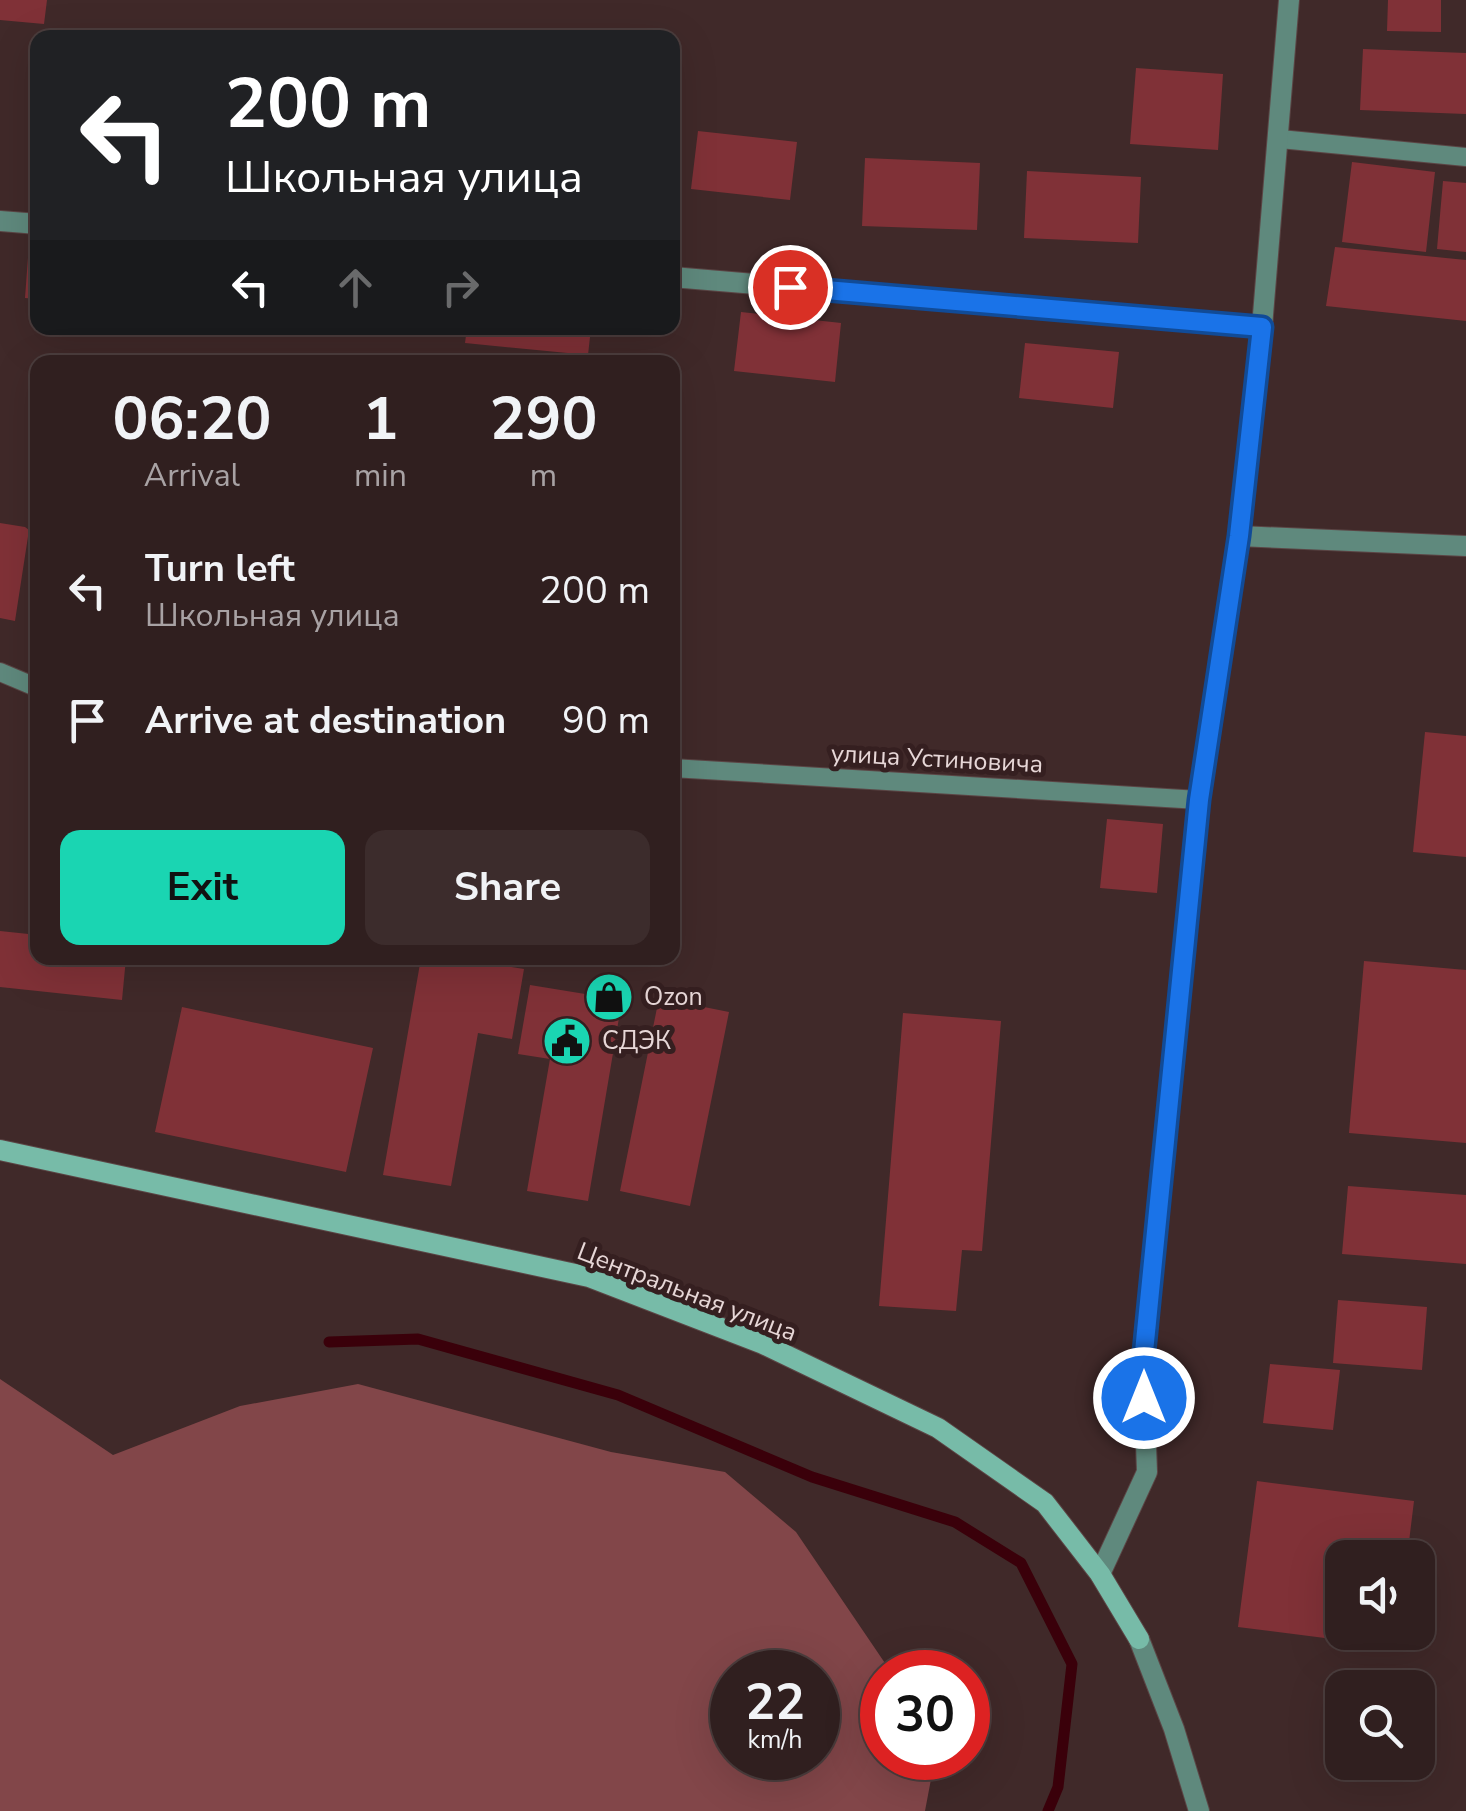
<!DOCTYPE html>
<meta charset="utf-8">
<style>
:root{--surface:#301f1f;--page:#3c2c2c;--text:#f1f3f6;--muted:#a8a2a4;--line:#4b3d3d;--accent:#1ad5b2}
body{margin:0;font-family:"Nunito Sans",sans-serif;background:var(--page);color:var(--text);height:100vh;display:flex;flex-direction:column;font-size:38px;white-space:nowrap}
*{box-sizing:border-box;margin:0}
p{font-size:32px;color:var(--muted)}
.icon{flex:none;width:55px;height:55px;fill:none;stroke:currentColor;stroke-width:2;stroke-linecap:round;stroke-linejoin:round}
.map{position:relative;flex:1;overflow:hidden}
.side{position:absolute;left:30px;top:355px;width:650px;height:610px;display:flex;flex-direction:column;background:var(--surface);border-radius:20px;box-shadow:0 10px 40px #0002,0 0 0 2px var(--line)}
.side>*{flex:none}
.hud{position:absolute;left:30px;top:30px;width:650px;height:305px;border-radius:20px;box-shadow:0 10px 40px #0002,0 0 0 2px var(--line);background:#202124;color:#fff;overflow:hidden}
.buttons{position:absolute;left:1325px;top:1540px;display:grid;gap:20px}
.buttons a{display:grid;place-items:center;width:110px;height:110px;border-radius:20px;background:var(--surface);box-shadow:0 10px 40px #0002,0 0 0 2px var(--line);font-size:50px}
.speed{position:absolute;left:710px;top:1650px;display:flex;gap:20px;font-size:50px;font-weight:700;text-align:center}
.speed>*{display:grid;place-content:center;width:130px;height:130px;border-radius:50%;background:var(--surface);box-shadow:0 10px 40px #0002,0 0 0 2px var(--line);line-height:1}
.speed small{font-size:25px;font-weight:400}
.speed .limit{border:15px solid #d22;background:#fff;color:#111}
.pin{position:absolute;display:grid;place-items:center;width:85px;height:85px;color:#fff;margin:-42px;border:5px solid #fff;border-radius:50%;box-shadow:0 2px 10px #0007}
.me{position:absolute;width:110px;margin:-55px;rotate:0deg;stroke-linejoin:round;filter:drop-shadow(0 0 8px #0008)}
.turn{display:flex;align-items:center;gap:35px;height:210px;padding:0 30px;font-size:45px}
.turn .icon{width:130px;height:130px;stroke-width:2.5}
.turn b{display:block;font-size:70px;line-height:85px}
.lanes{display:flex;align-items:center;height:95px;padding:0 30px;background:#0003;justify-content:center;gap:50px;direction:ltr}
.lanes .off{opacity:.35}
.eta{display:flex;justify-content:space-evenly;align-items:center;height:170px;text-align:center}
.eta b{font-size:60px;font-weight:700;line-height:70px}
.action{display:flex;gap:20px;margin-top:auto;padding:20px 30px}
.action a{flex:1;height:115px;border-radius:20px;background:var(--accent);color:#111;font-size:40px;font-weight:700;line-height:115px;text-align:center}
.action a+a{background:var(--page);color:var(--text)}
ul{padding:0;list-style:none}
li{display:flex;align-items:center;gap:30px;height:130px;padding:0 30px}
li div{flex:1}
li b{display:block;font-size:38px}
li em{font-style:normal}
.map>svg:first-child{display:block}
.green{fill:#824649;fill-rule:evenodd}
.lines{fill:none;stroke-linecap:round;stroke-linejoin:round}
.stream{stroke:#3a000a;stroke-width:11}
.building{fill:#803137}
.lane-casing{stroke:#5b4545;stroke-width:20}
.street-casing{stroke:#5b4545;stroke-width:22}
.secondary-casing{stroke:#5b4545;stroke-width:22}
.lane{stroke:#5f897d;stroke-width:18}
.street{stroke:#5f897d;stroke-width:20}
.secondary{stroke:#77bba8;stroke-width:20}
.route-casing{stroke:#114b97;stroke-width:25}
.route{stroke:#1a73e8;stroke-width:18}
.labels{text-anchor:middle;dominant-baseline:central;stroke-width:10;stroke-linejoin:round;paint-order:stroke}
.street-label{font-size:25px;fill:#e7d7d7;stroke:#351f20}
.poi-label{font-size:25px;fill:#e7d7d7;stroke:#351f20;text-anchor:start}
</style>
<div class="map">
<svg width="1466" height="1811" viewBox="0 0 1466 1811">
<rect width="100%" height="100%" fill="#402929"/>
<path class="green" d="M0 1379 113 1455 240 1406 358 1384 611 1452 725 1472 796 1532 891 1672H882V1758H935L925 1811H0ZM732 1672H818V1758H732Z"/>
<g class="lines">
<path class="stream" d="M329 1342 418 1339 618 1395 812 1477 955 1522 1021 1563 1072 1664 1058 1787 1048 1811"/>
</g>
<path class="building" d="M0 0H47L44 24 0 20Z
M1388 0H1441V32L1387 31Z
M1363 49 1466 53V114L1360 110Z
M1136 68 1223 74 1218 150 1130 144Z
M698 131 797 142 790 200 691 189Z
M865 158 980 163 977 230 862 226Z
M1352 162 1435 172 1426 252 1342 242Z
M1027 171 1141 177 1138 243 1024 238Z
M1443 181 1466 183V252L1437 249Z
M29 244 38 245V299L25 298Z
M1335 247 1466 260V321L1326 306Z
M741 312 841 323 835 382 734 371Z
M467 328H591L588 355 465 343Z
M1025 343 1119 352 1113 408 1019 398Z
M0 523 25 527 29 530 15 621 0 618Z
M1425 732 1466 736V857L1413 852Z
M1107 819 1163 824 1157 893 1100 888Z
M0 931 38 935V958H126L122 1000 0 987Z
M421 958H456L524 969 512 1039 478 1033 451 1186 383 1175Z
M1364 961 1466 970V1143L1349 1133Z
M530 985 622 1000 588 1201 527 1191 550 1059 518 1054Z
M659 998 729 1012 690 1206 620 1191Z
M182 1007 373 1048 346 1172 155 1132Z
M903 1013 1001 1021 982 1251 962 1250 956 1311 879 1306Z
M1348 1186 1466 1195V1264L1342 1254Z
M1338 1300 1427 1307 1422 1370 1333 1363Z
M1270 1364 1340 1370 1333 1430 1263 1423Z
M1257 1481 1414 1501 1407 1558H1342V1632H1397L1395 1647 1238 1627Z"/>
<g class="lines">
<g class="lane-casing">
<path id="lane" d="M1280 139 1466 157
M0 672 38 688
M672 768 1199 800"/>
</g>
<g class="street-casing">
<path id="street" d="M0 221 38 224
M672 277 1262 327
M1239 536 1466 546
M1100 1574 1147 1472 1143 1361 1199 800 1239 536 1262 327 1289 0
M1139 1639 1174 1729 1199 1811"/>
</g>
<g class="secondary-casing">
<path id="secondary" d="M0 1150 589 1277 763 1344 938 1428 1045 1503 1100 1574 1139 1639"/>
</g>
<use href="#lane" class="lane"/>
<use href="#street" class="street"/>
<use href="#secondary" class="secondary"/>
</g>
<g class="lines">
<g class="route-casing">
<path id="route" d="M790 287 1262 327 1239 536 1199 800 1143 1362 1144 1398"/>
</g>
<use href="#route" class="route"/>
</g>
<defs>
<g id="shop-disc" transform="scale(2.5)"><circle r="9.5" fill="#1ad5b2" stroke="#351f20"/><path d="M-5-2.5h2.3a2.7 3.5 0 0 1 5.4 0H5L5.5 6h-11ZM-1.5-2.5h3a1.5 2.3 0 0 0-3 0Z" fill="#111"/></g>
<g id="civic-disc" transform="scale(2.5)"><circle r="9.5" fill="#1ad5b2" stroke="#351f20"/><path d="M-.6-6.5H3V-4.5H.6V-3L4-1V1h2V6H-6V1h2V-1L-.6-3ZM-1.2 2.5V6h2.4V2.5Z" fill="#111"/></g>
</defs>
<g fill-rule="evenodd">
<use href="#shop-disc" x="609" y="997"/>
<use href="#civic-disc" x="567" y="1041"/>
</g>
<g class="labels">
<g class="street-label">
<text transform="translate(937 759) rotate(3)">улица Устиновича</text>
<text transform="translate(687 1292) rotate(21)">Центральная улица</text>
</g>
<g class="poi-label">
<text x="644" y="997">Ozon</text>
<text x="602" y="1041">СДЭК</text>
</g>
</g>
</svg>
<div class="buttons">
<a><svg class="icon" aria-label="sound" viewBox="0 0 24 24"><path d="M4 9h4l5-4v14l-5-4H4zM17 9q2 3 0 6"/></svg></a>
<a><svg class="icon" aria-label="search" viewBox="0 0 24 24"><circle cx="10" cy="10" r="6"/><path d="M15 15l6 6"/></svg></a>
</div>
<div class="speed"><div>22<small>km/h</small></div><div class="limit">30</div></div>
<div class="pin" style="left:790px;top:287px;background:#d93025"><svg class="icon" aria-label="arrive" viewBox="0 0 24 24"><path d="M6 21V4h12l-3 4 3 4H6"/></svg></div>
<svg class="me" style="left:1144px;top:1398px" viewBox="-20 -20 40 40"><circle r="17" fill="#1a73e8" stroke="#fff" stroke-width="3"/><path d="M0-11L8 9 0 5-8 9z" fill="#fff"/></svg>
<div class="hud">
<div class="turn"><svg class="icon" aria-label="left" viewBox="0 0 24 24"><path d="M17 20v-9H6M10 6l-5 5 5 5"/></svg><div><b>200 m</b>Школьная улица</div></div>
<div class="lanes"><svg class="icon" aria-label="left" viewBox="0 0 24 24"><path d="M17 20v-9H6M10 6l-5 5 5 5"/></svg><svg class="icon off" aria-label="ahead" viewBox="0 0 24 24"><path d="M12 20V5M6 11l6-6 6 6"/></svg><svg class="icon off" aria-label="right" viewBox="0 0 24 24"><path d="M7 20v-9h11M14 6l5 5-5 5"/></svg></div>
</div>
<section class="side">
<div class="eta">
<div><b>06:20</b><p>Arrival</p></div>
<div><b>1</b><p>min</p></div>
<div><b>290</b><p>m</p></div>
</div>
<ul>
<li><svg class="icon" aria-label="left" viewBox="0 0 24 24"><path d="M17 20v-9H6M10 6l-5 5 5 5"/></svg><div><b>Turn left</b><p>Школьная улица</p></div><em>200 m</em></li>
<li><svg class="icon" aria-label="arrive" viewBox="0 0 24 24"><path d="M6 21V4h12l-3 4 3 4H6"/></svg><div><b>Arrive at destination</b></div><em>90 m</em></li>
</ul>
<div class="action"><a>Exit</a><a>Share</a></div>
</section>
</div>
